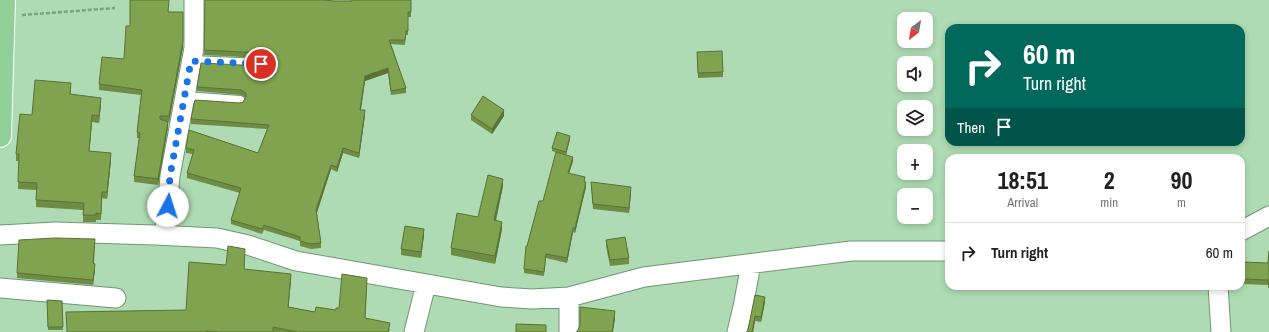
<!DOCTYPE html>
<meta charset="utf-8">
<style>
:root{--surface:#fff;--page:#f2f2f2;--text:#202124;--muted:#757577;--line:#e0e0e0}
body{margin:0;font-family:"Archivo Narrow",sans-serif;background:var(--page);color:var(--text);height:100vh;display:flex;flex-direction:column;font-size:15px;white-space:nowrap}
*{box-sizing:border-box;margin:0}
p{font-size:13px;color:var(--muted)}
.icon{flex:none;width:22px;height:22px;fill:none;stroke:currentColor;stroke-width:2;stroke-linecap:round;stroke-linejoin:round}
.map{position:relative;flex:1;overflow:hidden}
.panel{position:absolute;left:945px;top:154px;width:300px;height:136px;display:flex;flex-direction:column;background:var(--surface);border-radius:12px;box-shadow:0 2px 6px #0003}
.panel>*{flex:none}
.banner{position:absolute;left:945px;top:24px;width:300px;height:122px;border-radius:12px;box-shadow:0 2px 6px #0003;background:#00695c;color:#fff;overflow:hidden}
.needle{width:26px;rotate:211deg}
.tools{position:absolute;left:897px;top:12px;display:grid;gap:8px}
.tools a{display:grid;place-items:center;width:36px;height:36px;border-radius:8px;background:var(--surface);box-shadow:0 2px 6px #0003;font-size:20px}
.pin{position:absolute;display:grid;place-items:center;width:34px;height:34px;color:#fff;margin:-17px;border:2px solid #fff;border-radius:50%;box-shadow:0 1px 4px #0007}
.me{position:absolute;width:44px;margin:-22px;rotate:5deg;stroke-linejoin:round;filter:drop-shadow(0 0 3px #0008)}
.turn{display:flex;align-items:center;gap:14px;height:84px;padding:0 12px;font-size:18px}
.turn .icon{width:52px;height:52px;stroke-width:2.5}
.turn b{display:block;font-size:28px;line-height:34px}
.then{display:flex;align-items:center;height:38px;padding:0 12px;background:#0003;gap:8px;font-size:15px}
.eta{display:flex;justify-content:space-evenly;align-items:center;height:68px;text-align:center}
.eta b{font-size:24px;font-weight:700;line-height:28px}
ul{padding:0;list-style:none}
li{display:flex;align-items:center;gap:12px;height:60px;padding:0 12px;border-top:1px solid var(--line)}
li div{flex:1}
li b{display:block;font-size:15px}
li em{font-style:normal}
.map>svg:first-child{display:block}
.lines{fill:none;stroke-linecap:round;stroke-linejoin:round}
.lane-casing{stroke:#6e9874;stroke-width:12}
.street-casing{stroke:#6e9874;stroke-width:21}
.highway-casing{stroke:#fff;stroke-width:24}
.path{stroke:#7ca080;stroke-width:2.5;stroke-dasharray:4 2;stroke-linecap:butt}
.lane{stroke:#fff;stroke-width:10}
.street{stroke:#fff;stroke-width:19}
.highway{stroke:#92d09a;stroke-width:22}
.wall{fill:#6e8c44}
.shaded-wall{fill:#5a7237}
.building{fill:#80a34f;stroke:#5a7237}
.route{stroke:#1a73e8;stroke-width:7;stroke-dasharray:0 12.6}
</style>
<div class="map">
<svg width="1269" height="332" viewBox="0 0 1269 332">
<rect width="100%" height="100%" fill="#aedbb3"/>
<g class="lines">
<g class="lane-casing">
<path id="lane" d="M191 61 261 64
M185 97 240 101"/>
</g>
<g class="street-casing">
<path id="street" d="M1241 231 1269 216
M0 235 55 232 155 235 217 238 248 245 296 261 501 297 532 299 569 297 644 277 851 251H949
M165 235 170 176 194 48V0
M1218 286 1221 332
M0 288 116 298
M569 297V332
M414 332 426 284
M737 332 743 307 751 264"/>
</g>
<g class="highway-casing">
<path id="highway" d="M0 136 4 0"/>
</g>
<path class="path" d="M22 15 115 8"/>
<use href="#lane" class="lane"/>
<use href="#street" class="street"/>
<use href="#highway" class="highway"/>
</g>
<path class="wall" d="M205 0 334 1 411 0V17H408V35H406L405 45 391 44 406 88V93L391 95 388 73 365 81 361 110 365 115 359 158 343 153 337 172 331 169 317 213 321 243V248L311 249 300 246V241L264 230 262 234 231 224V220L240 193 187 178V173L193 154 186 153V148L258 153 267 129 191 124V119L243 102 246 98 241 95 197 91V87L261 66 266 63 267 62 265 59 261 58 204 55Z
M168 12 183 47 169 122H168V127L158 185 134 182V176L139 138H137V132L141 95 99 90V84L124 59 130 26Z
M697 58 723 72V77L698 78Z
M71 90V94L101 104 99 123 92 122 89 151 111 160 107 199 102 198 101 220H96V222H83V210L36 207V190L18 189 19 161H16V154L32 115Z
M471 115 504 116 492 134 471 120Z
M570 139 566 155 552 151V148Z
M573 161 569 173 585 182 586 187 575 233 573 232 567 263 546 258 544 276 524 273V269L527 246 543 201Z
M591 182 631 192 629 213 593 209Z
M503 186 496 221 502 229 495 264 451 255V248L478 217Z
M424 235 421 258 401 255V249Z
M19 240 95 244 94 263 95 269 93 285 17 278Z
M606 240 629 258V264L610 266 606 246Z
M1269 251V288H1268V285L1242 284V262L1268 263Z
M245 256 244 269 291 280 288 307 315 312 336 310 339 308 367 285 365 318 390 329 389 332H66L186 310 226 265Z
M755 295 765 302 761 322 755 321 753 332H746L748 330Z
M47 300 62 301 63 330H48Z"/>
<path class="shaded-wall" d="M183 41V47L169 122V116Z
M388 68V73L365 81 360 114V110L365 76Z
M101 98V104L99 123V116Z
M365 110V115L359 158V153Z
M504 110V116L492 134V129Z
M92 115V122L89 158V151Z
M168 122V127L158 185V179Z
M570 136V139L566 155V152Z
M343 148V153L337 172V167Z
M111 153V160L107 199V192Z
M573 157V161L568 177V173Z
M331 165V169L316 215V210Z
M503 179V186L494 227V220Z
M586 182V187L575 233V228Z
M631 187V192L629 213V208Z
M502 222V229L495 264V256Z
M573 228V232L567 263V258Z
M424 229V235L421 258V252Z
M95 264V269L93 285V280Z
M291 274V280L288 313V307Z
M765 297V302L761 322V317Z
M615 311V319L613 332H612Z
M755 316V321L753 332H752Z"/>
<path class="building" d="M130 0H169L168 12H183V41L169 116H160V119L168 122 158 179 134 176 140 133 137 132 142 90 99 84 102 57 124 59 126 26H130Z
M205 0H324L334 1H352V0H411V12H408V31H406L405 40H389L406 88 391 91 388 68 365 76 360 110H365L359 153 343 148 337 167 331 165 316 210 321 243 311 244 300 241V237L264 225 262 229 231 220 241 188 187 173 194 150 186 148 189 130 258 153 269 125 191 119 195 100 240 103 243 102 246 97V93L241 90 197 87 201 63 261 66 266 63 267 59 265 54 261 53 204 50Z
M722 51 723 72 698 73 697 52Z
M35 80 71 83 70 94 101 98 99 116 92 115 89 151 111 153 107 192H102L101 214 96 213V215H83L84 203 36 200 37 183 18 182 19 154H16L20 114 32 115Z
M483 96 504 110 492 129 471 115Z
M557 132 570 136 566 152 552 148Z
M556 152 573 157 568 173 585 177 584 182H586L575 228H573L567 258 546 254 544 272 524 269 526 246H527L539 201H543Z
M488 175 503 179 494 220 502 222 495 256 451 248 457 213 478 217Z
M591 182 631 187 629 208 593 204Z
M405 226 424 229 421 252 401 249Z
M625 237 629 258 610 260 606 240Z
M55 238 95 239 93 263 95 264 93 280 17 273 19 240Z
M228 246 245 249 244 269 291 274 288 307 315 312 316 307 336 310V308H339L342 274 367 278 365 318 390 323 388 332H298L273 327V332H219L206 331 205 332H67L66 312 186 310 189 262 226 265Z
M1269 251V283H1268V280L1242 279V262L1268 263Z
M755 295 765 297 761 317 755 316 752 332H746L748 330Z
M47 300 62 301 63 327H48Z
M580 307 615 311 612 332H576L578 330 580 325Z
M516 324 546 325V332H516Z"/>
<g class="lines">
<path class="route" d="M168 206 170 176 191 61 261 64"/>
</g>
</svg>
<div class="tools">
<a><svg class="needle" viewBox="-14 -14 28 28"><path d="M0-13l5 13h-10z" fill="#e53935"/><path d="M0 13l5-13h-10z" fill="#757577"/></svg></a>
<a><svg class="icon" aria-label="sound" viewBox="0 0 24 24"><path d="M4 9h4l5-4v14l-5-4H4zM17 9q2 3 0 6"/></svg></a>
<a><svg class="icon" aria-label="layers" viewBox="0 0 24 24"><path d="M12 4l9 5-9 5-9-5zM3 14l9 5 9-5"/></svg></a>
<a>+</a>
<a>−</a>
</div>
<div class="pin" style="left:261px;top:64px;background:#d93025"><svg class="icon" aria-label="arrive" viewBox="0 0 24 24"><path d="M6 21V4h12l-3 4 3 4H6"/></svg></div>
<svg class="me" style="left:168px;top:206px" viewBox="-20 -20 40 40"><circle r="19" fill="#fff"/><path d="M0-13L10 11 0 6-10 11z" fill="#1a73e8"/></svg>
<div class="banner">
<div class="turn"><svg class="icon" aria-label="right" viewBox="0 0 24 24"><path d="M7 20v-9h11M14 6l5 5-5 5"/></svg><div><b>60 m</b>Turn right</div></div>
<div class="then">Then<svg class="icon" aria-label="arrive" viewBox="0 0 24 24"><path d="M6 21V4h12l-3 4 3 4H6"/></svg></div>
</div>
<section class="panel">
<div class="eta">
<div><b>18:51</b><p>Arrival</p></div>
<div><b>2</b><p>min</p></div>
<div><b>90</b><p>m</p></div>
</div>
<ul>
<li><svg class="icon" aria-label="right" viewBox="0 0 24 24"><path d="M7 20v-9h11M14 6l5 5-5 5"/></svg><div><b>Turn right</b></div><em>60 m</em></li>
</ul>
</section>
</div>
